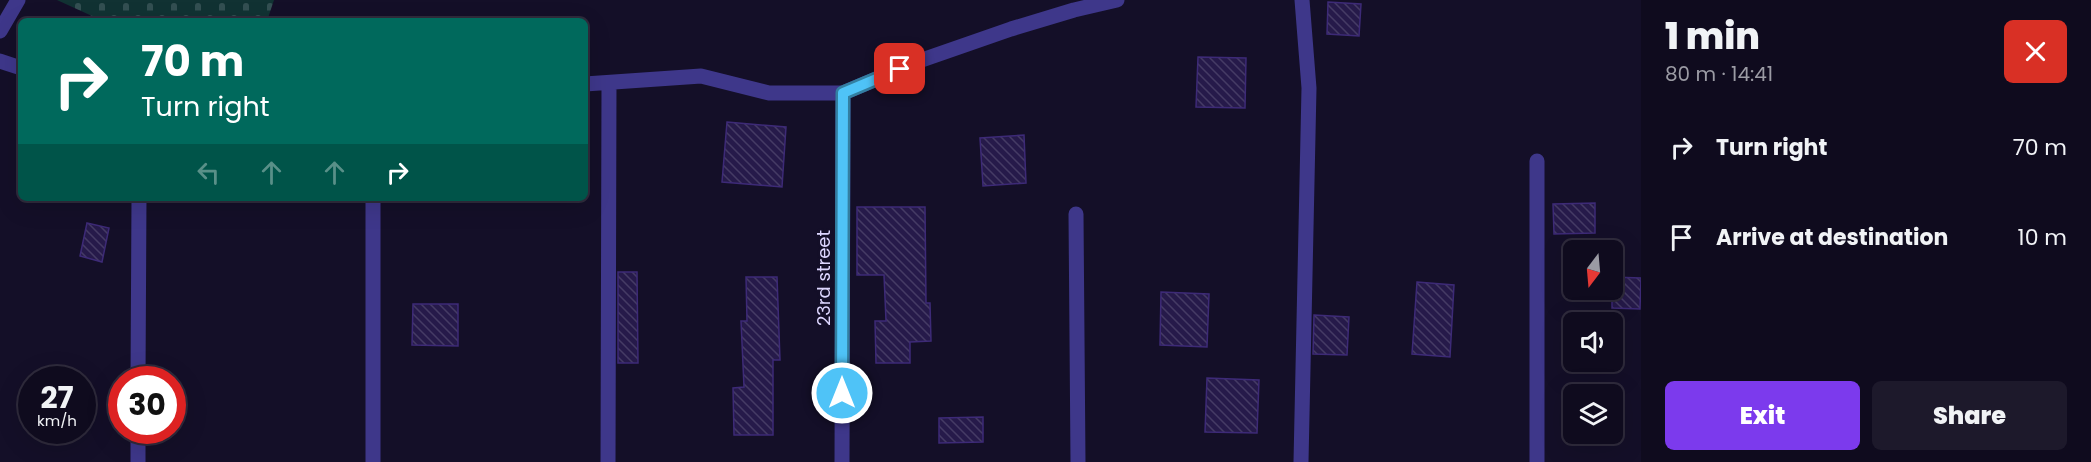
<!DOCTYPE html>
<meta charset="utf-8">
<style>
:root{--surface:#0f0b1e;--page:#1d192b;--text:#f1f3f6;--muted:#9b9ba4;--line:#2f2b3c;--accent:#7c3aed}
body{margin:0;font-family:Poppins,sans-serif;background:var(--page);color:var(--text);height:100vh;display:flex;flex-direction:column;font-size:22px;white-space:nowrap}
*{box-sizing:border-box;margin:0}
p{font-size:20px;color:var(--muted)}
.icon{flex:none;width:33px;height:33px;fill:none;stroke:currentColor;stroke-width:2;stroke-linecap:round;stroke-linejoin:round}
.map{position:relative;flex:1;overflow:hidden}
.side{display:flex;flex-direction:column;background:var(--surface);width:450px}
.side>*{flex:none}
.guide{position:absolute;left:18px;top:18px;width:570px;height:183px;border-radius:9px;box-shadow:0 6px 24px #0002,0 0 0 2px var(--line);background:#00695c;color:#fff;overflow:hidden}
.needle{width:39px;rotate:196deg}
.buttons{position:absolute;left:1563px;top:240px;display:grid;gap:12px}
.buttons a{display:grid;place-items:center;width:60px;height:60px;border-radius:9px;background:var(--surface);box-shadow:0 6px 24px #0002,0 0 0 2px var(--line);font-size:30px}
.speed{position:absolute;left:18px;top:366px;display:flex;gap:12px;font-size:30px;font-weight:700;text-align:center}
.speed>*{display:grid;place-content:center;width:78px;height:78px;border-radius:50%;background:var(--surface);box-shadow:0 6px 24px #0002,0 0 0 2px var(--line);line-height:1}
.speed small{font-size:15px;font-weight:400}
.speed .limit{border:9px solid #d22;background:#fff;color:#111}
.pin{position:absolute;display:grid;place-items:center;width:51px;height:51px;color:#fff;margin:-26px;border-radius:12px;box-shadow:0 3px 9px #0006}
.me{position:absolute;width:66px;margin:-33px;rotate:0deg;stroke-linejoin:round;filter:drop-shadow(0 0 4px #0008)}
.turn{display:flex;align-items:center;gap:21px;height:126px;padding:0 24px;font-size:27px}
.turn .icon{width:78px;height:78px;stroke-width:2.5}
.turn b{display:block;font-size:42px;line-height:51px}
.lanes{display:flex;align-items:center;height:57px;padding:0 24px;background:#0003;justify-content:center;gap:30px;direction:ltr}
.lanes .off{opacity:.35}
.round{display:grid;place-items:center;flex:none;width:63px;height:63px;border-radius:9px;background:var(--page)}
.head{display:flex;align-items:center;justify-content:space-between;height:102px;padding:0 24px}
h1{font-size:36px;font-weight:800;line-height:45px}
.primary-button{display:flex;gap:12px;margin-top:auto;padding:12px 24px}
.primary-button a{flex:1;height:69px;border-radius:9px;background:var(--accent);color:#fff;font-size:24px;font-weight:800;line-height:69px;text-align:center}
.primary-button a+a{background:var(--page);color:var(--text)}
ul{padding:0;list-style:none}
li{display:flex;align-items:center;gap:18px;height:90px;padding:0 24px}
li div{flex:1}
li b{display:block;font-size:22px}
li em{font-style:normal}
main{display:flex;flex:1;min-height:0}
.map>svg:first-child{display:block}
.cemetery{fill:url(#cemetery-stones)}
.building{fill:url(#building-back-hatch);stroke:#3d2a77;stroke-width:1.5}
.lines{fill:none;stroke-linecap:round;stroke-linejoin:round}
.minor{stroke:#3e378a;stroke-width:15}
.route-casing{stroke:#337fa1;stroke-width:15}
.route{stroke:#4fc3f7;stroke-width:10}
.labels{text-anchor:middle;dominant-baseline:central;stroke-width:5;stroke-linejoin:round;paint-order:stroke}
.street-label{font-size:18px;fill:#ddd6ff;stroke:#140f28}
</style>
<main>
<div class="map">
<svg width="1641" height="462" viewBox="0 0 1641 462">
<defs>
<pattern id="cemetery-stones" width="16" height="16" patternUnits="userSpaceOnUse" patternTransform="scale(1.5)"><rect width="16" height="16" fill="#113233"/><path d="M2 7V4a2 2 0 0 1 4 0v3zM10 15v-3a2 2 0 0 1 4 0v3z" fill="#334f52"/></pattern>
<pattern id="building-back-hatch" width="6" height="6" patternUnits="userSpaceOnUse" patternTransform="scale(1.5)"><rect width="6" height="6" fill="#261a4a"/><path d="M-1 5l2 2M0 0l6 6M5-1l2 2" fill="none" stroke="#453b65"/></pattern>
</defs>
<rect width="100%" height="100%" fill="#140f28"/>
<path class="cemetery" d="M57 0H274L267 21H103Z"/>
<path class="building" d="M1328 2 1361 4 1359 36 1327 34Z
M1198 57 1246 58 1245 108 1196 107Z
M727 122 786 127 782 187 722 182Z
M1024 135 1026 183 983 186 980 138Z
M1595 203V233L1554 234 1553 204Z
M857 207H925L926 303H930L931 341 910 342V363H876L875 321H886L884 275H857Z
M87 223 109 228 102 262 80 256Z
M618 272H637L638 363H618Z
M746 277H777L780 360H773V435H734L733 388 744 387 741 321H747Z
M1612 277 1641 278 1640 309 1612 308Z
M1417 282 1454 285 1450 357 1412 354Z
M1161 292 1209 294 1207 347 1160 345Z
M413 304H458V346L412 345Z
M1314 315 1349 317 1347 355 1313 354Z
M1207 378 1259 380 1257 433 1205 432Z
M983 417V442L939 443V418Z"/>
<g class="lines">
<path class="minor" d="M0 31 18 0
M0 61 21 68
M585 84 701 76 769 93H843L919 61 1011 29 1074 10 1117 0
M373 198V462
M1076 214 1078 462
M138 380 139 198
M138 462V430
M608 462 609 83
M842 462 843 93
M1301 462 1309 88 1302 0
M1537 462V161"/>
</g>
<g class="lines">
<g class="route-casing">
<path id="route" d="M842 393 843 93 900 69"/>
</g>
<use href="#route" class="route"/>
</g>
<g class="labels">
<g class="street-label">
<text transform="translate(823 278) rotate(-90)">23rd street</text>
</g>
</g>
</svg>
<div class="buttons">
<a><svg class="needle" viewBox="-14 -14 28 28"><path d="M0-13l5 13h-10z" fill="#e53935"/><path d="M0 13l5-13h-10z" fill="#9b9ba4"/></svg></a>
<a><svg class="icon" aria-label="sound" viewBox="0 0 24 24"><path d="M4 9h4l5-4v14l-5-4H4zM17 9q2 3 0 6"/></svg></a>
<a><svg class="icon" aria-label="layers" viewBox="0 0 24 24"><path d="M12 4l9 5-9 5-9-5zM3 14l9 5 9-5"/></svg></a>
</div>
<div class="speed"><div>27<small>km/h</small></div><div class="limit">30</div></div>
<div class="pin" style="left:900px;top:69px;background:#d93025"><svg class="icon" aria-label="arrive" viewBox="0 0 24 24"><path d="M6 21V4h12l-3 4 3 4H6"/></svg></div>
<svg class="me" style="left:842px;top:393px" viewBox="-20 -20 40 40"><circle r="17" fill="#4fc3f7" stroke="#fff" stroke-width="3"/><path d="M0-11L8 9 0 5-8 9z" fill="#fff"/></svg>
<div class="guide">
<div class="turn"><svg class="icon" aria-label="right" viewBox="0 0 24 24"><path d="M7 20v-9h11M14 6l5 5-5 5"/></svg><div><b>70 m</b>Turn right</div></div>
<div class="lanes"><svg class="icon off" aria-label="left" viewBox="0 0 24 24"><path d="M17 20v-9H6M10 6l-5 5 5 5"/></svg><svg class="icon off" aria-label="ahead" viewBox="0 0 24 24"><path d="M12 20V5M6 11l6-6 6 6"/></svg><svg class="icon off" aria-label="ahead" viewBox="0 0 24 24"><path d="M12 20V5M6 11l6-6 6 6"/></svg><svg class="icon" aria-label="right" viewBox="0 0 24 24"><path d="M7 20v-9h11M14 6l5 5-5 5"/></svg></div>
</div>
</div>
<section class="side">
<div class="head"><div><h1>1 min</h1><p>80 m · 14:41</p></div><a class="round" style="background:#d93025;color:#fff"><svg class="icon" aria-label="close" viewBox="0 0 24 24"><path d="M6 6l12 12M18 6L6 18"/></svg></a></div>
<ul>
<li><svg class="icon" aria-label="right" viewBox="0 0 24 24"><path d="M7 20v-9h11M14 6l5 5-5 5"/></svg><div><b>Turn right</b></div><em>70 m</em></li>
<li><svg class="icon" aria-label="arrive" viewBox="0 0 24 24"><path d="M6 21V4h12l-3 4 3 4H6"/></svg><div><b>Arrive at destination</b></div><em>10 m</em></li>
</ul>
<div class="primary-button"><a>Exit</a><a>Share</a></div>
</section>
</main>
